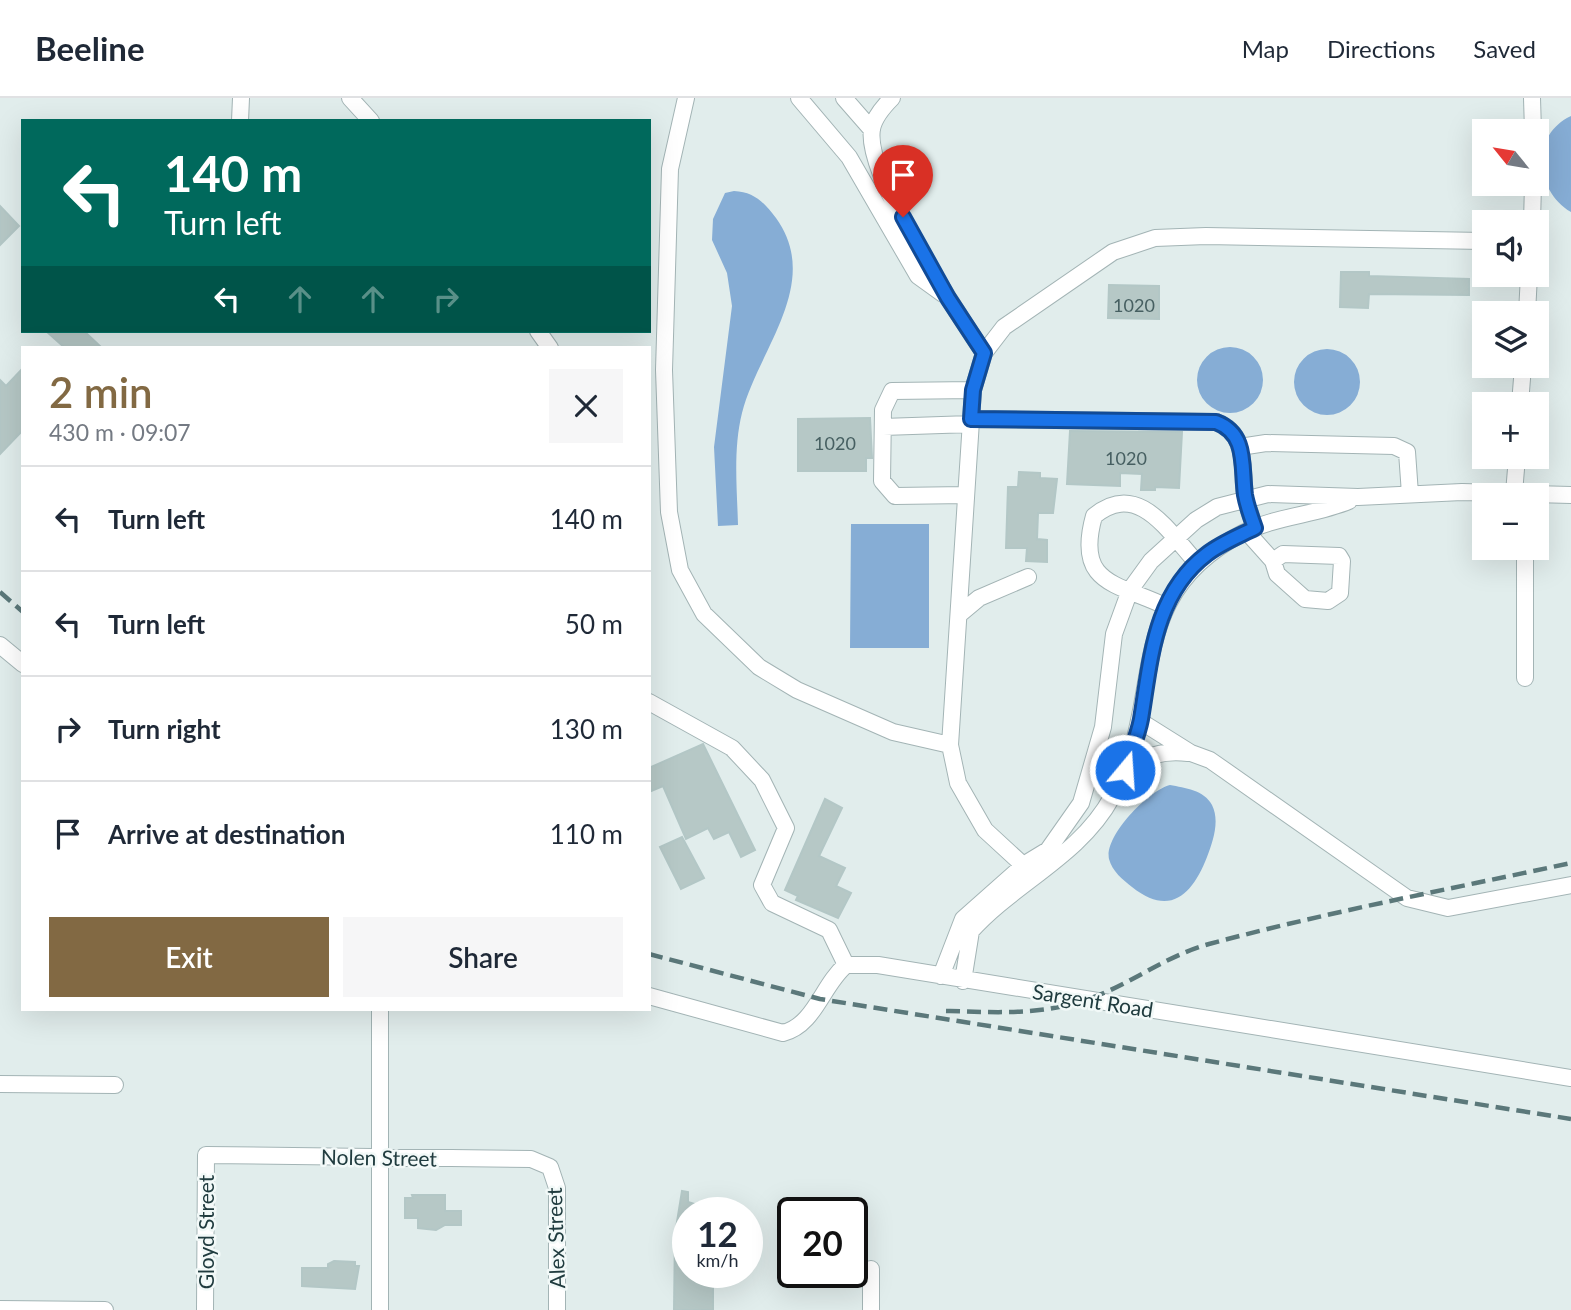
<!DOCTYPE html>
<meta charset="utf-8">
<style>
:root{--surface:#fff;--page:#f6f6f7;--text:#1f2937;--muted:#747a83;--line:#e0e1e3;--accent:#826943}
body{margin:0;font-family:Lato,sans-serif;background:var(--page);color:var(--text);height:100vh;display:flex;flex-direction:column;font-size:26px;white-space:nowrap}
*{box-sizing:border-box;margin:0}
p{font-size:23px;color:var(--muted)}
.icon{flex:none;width:38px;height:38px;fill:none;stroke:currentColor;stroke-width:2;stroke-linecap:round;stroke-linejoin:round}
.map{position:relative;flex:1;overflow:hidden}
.details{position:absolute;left:21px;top:248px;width:630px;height:665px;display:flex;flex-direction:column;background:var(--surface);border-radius:0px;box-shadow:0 7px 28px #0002}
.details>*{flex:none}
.banner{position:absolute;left:21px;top:21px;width:630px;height:214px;border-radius:0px;box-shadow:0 7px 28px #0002;background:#00695c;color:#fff;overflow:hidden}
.needle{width:46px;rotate:300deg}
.buttons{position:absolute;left:1472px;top:21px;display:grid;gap:14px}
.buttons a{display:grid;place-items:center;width:77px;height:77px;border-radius:0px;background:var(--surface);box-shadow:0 7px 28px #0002;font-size:35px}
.speed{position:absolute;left:672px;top:1099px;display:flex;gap:14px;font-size:35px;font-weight:700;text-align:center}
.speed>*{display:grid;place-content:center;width:91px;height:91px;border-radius:50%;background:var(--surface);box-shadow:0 7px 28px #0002;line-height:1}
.speed small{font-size:18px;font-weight:400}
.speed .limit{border:4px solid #111;border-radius:10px;background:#fff;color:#111}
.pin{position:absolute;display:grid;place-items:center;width:60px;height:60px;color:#fff;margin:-72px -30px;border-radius:50% 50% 50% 0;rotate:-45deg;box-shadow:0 0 7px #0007}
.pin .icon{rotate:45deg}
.me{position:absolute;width:77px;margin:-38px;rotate:18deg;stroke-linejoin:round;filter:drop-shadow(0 0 5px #0008)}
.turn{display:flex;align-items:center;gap:24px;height:147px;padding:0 28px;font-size:32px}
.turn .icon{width:91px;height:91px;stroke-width:2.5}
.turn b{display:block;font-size:49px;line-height:60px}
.lanes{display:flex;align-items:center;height:66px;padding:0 28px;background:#0003;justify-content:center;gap:35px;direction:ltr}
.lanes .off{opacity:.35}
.round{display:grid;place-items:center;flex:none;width:74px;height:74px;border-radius:0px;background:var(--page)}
.headline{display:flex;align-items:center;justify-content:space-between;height:119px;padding:0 28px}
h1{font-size:42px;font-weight:600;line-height:52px;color:var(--accent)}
.action{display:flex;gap:14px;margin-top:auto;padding:14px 28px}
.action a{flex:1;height:80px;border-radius:0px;background:var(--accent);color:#fff;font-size:28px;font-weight:600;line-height:80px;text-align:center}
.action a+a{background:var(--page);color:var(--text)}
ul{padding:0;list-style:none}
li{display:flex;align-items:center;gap:21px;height:105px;padding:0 28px;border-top:2px solid var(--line)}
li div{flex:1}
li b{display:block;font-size:26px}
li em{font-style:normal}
header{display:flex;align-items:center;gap:42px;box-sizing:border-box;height:98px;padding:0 35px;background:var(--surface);border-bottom:2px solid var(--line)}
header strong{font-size:33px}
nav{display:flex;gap:38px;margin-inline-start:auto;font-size:24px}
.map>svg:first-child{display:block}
.water{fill:#86add5}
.building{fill:#b6c8c6;stroke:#b3c7c6;stroke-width:2}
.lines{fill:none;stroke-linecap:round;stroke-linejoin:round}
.minor-casing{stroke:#a3b4b5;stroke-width:18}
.minor{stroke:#fff;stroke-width:16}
.rail{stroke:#5b787a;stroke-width:4.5;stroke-dasharray:14 7;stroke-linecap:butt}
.route-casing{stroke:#114b97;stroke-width:18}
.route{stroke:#1a73e8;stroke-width:12}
.labels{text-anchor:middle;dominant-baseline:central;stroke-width:5;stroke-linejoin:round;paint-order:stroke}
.number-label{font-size:18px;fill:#465f61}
.street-label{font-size:21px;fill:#203c3f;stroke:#f2f9f8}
</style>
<header>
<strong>Beeline</strong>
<nav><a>Map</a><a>Directions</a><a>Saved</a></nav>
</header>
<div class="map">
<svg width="1571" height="1212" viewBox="0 0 1571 1212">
<rect width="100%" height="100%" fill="#e1edec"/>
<path class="water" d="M1571 18V114C1535 93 1530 37 1571 18Z
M734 93C754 94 764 104 776 120 823 185 758 252 742 315 733 351 737 390 738 427L718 428 714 349 732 208 727 175 712 142 713 121 725 95Z
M1197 282a33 33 0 1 1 66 0a33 33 0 1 1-66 0Z
M1294 284a33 33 0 1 1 66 0a33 33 0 1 1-66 0Z
M851 426H929V550H850Z
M1170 687C1185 690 1204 692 1212 707 1220 723 1213 743 1207 759 1193 795 1171 820 1132 789 1123 782 1112 773 1109 761 1104 738 1149 692 1170 687Z"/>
<path class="building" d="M0 108 19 128 0 147Z
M1341 174H1369V178L1469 181V197L1369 196 1368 210 1340 209Z
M1109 187 1159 188V221L1108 220Z
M46 233H84L102 250H65Z
M23 270V332L0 356V282L6 288Z
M870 320 872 360H866V373H798V321Z
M1070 333 1182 334 1179 390 1155 389V392H1141L1142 376 1120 375V388L1067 386Z
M1019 374 1040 375V380L1057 381 1053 415H1038L1037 441 1047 442V464L1026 463 1027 450H1006L1008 389H1018Z
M703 646 755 752 741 759 729 734 714 741 708 730 686 741 663 688 649 694V670Z
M825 701 842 710 819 758 845 770 836 788 851 795 838 820 796 802 798 798 785 792Z
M682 739 704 780 681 791 660 749Z
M682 1093 688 1094V1104L714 1112 688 1115V1174H719V1187H713V1212H674L675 1136Z
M412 1097H445V1113H461V1127H445L436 1132 418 1130V1120H405V1100H413Z
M334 1163 355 1164V1168H359L355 1191 302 1188V1170H328V1166Z"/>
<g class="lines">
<g class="minor-casing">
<path id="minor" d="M350 0 371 23
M686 0 670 71 664 272 669 414 680 472 704 516 759 569 797 592 893 634 950 647
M799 0 849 59 918 178 943 196
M844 0 872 32
M892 0C884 8 874 20 872 31 864 77 957 214 984 255
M1532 0 1533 33
M240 23 241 0
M1532 124 1533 86
M1527 215 1529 177
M538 233 550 250
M1520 306 1523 268
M971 321 1216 324C1248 336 1241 368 1245 397 1247 408 1251 419 1255 430
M883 329 971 326
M1240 349 1266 345 1394 348 1407 354 1410 396
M1514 395 1517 359
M966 397 895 398 882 383 883 312 892 293 973 292
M1247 434 1273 463 1277 476 1305 501 1328 503 1340 495 1342 463 1339 458 1283 456 1273 463
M1165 508C1116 485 1075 486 1094 418 1139 381 1169 435 1198 466
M961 515 979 500 1028 479
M0 547 23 566
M1525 580V450
M649 604 732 650 762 682 786 730 762 787 772 805 829 832 846 867
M1140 623 1191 655 1210 662 1407 800 1448 810 1571 787
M1125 672C1146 658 1162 652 1188 655
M1035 778 985 732 958 685 950 647 973 292 984 255 1004 229 1113 154 1155 140 1206 138 1484 143
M941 878 963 821 1025 766 1048 752 1081 705 1103 629 1114 536 1130 492 1151 463 1196 422 1217 409 1268 396 1358 399 1462 394 1571 397
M963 883 971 833C1014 785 1080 758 1112 699 1168 599 1119 499 1243 435 1276 418 1316 417 1349 403
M649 898 783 935C815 927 822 887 846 867H878L1571 980
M0 986 115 987
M871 1171V1212
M0 1211 105 1212
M205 1212 206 1057 531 1061 550 1069 557 1090V1212
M380 1212V912"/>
</g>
<use href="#minor" class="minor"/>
<path class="rail" d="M0 494 23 514
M649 856 820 901 1571 1021
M946 913C994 914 1042 918 1088 901 1130 887 1165 858 1209 846 1328 814 1450 791 1571 765"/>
</g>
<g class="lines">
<g class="route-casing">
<path id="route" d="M903 119 948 200 984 255 973 292 971 321 1216 324C1248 336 1241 368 1245 397 1247 408 1251 419 1255 430 1239 438 1221 445 1207 456 1154 496 1151 561 1141 621 1138 638 1130 655 1125 672"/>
</g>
<use href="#route" class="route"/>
</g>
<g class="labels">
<g class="number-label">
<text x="1134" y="207">1020</text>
<text x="835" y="345">1020</text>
<text x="1126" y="360">1020</text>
</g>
<g class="street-label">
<text transform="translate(1093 902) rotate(9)">Sargent Road</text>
<text transform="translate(379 1059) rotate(1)">Nolen Street</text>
<text transform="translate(205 1134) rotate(-90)">Gloyd Street</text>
<text transform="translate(555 1140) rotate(-92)">Alex Street</text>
</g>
</g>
</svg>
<div class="buttons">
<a><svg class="needle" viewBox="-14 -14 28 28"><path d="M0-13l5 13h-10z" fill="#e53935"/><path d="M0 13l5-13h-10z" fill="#747a83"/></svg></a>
<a><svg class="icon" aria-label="sound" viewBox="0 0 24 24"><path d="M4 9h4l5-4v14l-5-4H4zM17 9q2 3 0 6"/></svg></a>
<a><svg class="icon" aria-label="layers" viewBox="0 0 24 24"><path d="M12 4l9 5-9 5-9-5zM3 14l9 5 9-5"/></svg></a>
<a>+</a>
<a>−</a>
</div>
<div class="speed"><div>12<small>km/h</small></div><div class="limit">20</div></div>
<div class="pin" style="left:903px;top:119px;background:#d93025"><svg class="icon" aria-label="arrive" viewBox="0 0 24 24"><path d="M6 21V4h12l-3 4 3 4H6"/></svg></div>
<svg class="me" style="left:1125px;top:672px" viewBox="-20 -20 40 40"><circle r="17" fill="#1a73e8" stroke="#fff" stroke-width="3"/><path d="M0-11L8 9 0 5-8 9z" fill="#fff"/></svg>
<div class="banner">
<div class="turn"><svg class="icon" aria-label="left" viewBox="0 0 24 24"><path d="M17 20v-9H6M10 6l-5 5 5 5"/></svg><div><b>140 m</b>Turn left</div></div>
<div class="lanes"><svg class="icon" aria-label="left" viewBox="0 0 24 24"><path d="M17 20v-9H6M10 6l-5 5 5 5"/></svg><svg class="icon off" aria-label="ahead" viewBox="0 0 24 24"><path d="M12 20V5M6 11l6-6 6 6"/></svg><svg class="icon off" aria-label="ahead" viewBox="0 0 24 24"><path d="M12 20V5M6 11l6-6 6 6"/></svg><svg class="icon off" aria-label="right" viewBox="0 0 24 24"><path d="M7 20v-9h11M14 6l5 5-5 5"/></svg></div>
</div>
<section class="details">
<div class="headline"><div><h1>2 min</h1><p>430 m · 09:07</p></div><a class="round"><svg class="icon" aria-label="close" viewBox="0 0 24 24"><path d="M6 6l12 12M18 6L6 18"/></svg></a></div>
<ul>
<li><svg class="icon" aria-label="left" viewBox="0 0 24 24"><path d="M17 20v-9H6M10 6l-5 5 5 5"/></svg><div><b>Turn left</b></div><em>140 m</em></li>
<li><svg class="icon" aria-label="left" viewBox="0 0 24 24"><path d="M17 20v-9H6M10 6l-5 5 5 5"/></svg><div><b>Turn left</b></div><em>50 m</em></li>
<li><svg class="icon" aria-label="right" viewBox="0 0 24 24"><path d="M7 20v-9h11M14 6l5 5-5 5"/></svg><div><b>Turn right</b></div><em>130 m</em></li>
<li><svg class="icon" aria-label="arrive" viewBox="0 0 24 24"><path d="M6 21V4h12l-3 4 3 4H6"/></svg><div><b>Arrive at destination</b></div><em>110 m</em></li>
</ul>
<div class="action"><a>Exit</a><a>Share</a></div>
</section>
</div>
